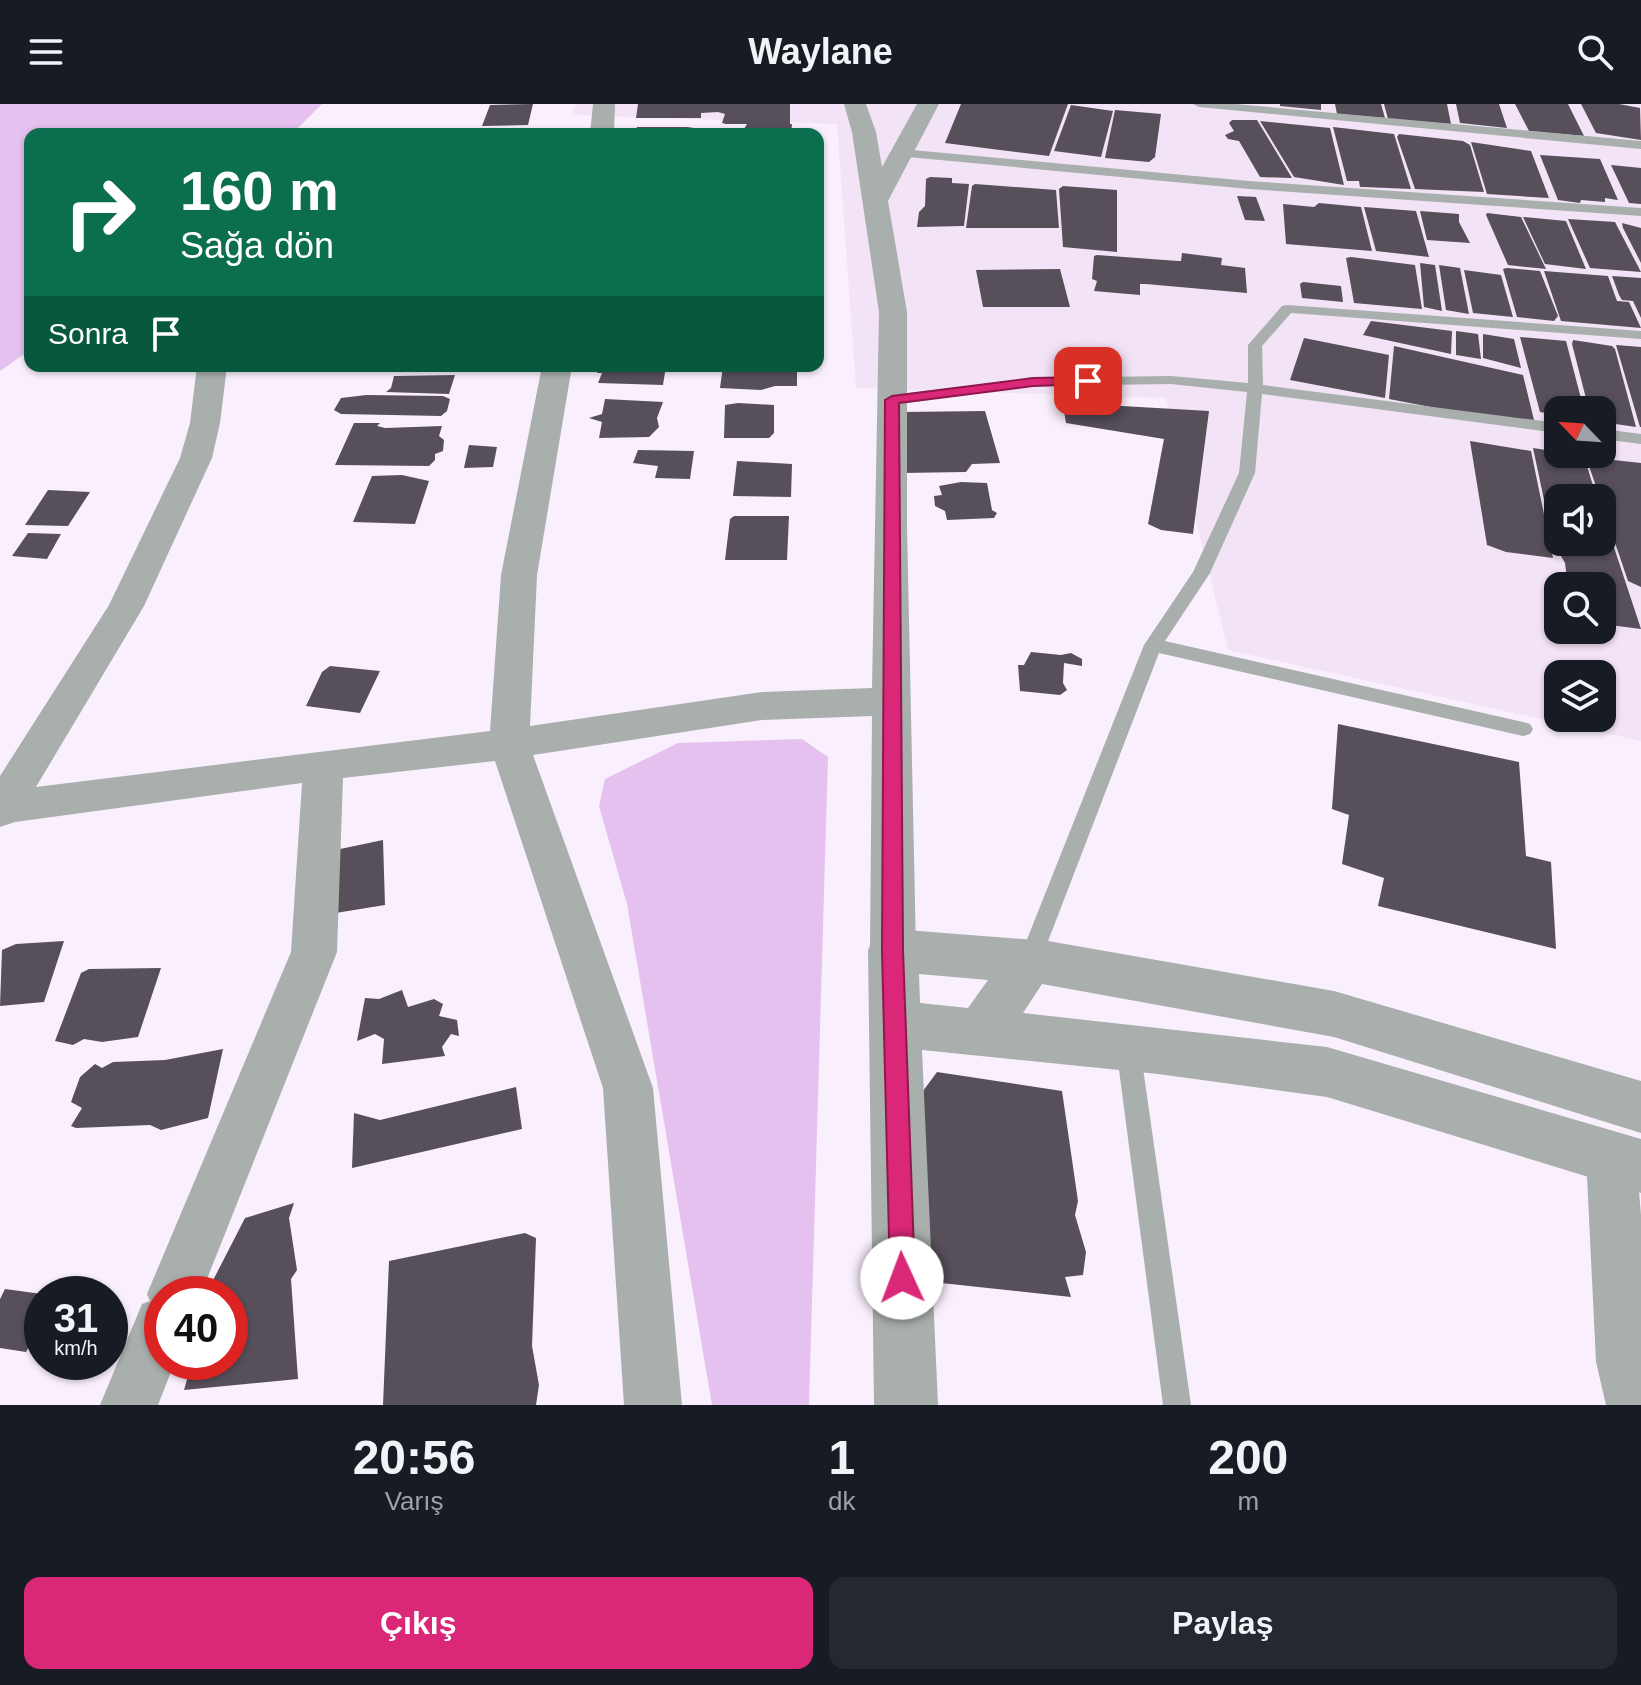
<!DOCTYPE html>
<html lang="tr">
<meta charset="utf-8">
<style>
:root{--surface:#171b24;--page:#242831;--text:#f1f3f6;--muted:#9ea1a6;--accent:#db2777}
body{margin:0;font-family:Arial,sans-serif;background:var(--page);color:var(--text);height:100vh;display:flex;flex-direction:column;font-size:30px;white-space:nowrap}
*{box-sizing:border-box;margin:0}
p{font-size:26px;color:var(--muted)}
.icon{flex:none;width:44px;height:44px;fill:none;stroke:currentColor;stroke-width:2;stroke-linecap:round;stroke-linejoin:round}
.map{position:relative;height:1301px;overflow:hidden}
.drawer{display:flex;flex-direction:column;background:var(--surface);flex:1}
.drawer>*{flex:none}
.hud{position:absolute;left:24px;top:24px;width:800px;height:244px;border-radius:16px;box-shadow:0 2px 6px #0004;background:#0b6e4f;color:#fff;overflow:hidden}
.needle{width:52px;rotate:295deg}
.buttons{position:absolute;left:1544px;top:292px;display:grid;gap:16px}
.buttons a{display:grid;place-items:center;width:72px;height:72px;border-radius:16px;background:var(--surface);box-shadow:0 2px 6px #0004;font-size:40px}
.speed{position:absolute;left:24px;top:1172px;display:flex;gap:16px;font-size:40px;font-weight:700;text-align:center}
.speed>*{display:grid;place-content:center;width:104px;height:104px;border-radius:50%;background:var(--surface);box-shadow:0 2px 6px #0004;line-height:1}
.speed small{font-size:20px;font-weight:400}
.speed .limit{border:12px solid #d22;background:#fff;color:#111}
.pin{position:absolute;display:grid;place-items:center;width:68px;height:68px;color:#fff;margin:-34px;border-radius:16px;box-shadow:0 4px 12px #0006}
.me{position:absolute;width:88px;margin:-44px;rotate:358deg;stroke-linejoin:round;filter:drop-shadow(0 0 6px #0008)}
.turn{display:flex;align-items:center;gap:28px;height:168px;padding:0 24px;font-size:36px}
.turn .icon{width:104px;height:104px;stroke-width:2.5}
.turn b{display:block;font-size:56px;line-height:68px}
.then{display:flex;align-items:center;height:76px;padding:0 24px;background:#0003;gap:16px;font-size:30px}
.eta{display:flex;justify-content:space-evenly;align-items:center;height:136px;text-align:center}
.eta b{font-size:48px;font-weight:700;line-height:56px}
.cta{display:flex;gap:16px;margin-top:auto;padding:16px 24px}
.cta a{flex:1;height:92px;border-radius:16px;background:var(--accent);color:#fff;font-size:32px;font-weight:700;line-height:92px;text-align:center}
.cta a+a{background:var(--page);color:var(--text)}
header{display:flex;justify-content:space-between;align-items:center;height:104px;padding:0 24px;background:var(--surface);font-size:36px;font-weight:700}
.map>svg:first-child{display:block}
.built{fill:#f2e3f6;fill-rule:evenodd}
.green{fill:#e4c1ef}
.building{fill:#574f5a}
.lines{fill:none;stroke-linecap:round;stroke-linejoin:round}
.service{fill:#a8afac;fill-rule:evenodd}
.minor{fill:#a8afac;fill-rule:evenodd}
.tertiary{fill:#a8afac;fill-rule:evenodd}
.route{fill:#db2777;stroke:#8e194d;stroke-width:2}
</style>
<header><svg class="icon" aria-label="menu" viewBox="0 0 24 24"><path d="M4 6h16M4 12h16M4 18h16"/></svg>Waylane<svg class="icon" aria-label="search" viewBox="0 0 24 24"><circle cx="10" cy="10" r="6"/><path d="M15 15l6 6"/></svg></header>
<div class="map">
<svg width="1641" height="1301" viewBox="0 0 1641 1301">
<rect width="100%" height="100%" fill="#faf0fd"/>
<path class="built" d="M576 0H1641V637L1228 546 1166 294 856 284 837 20 572 11ZM1558 306H1602V350H1558ZM1558 394H1602V438H1558ZM1558 482H1602V526H1558ZM1558 570H1602V614H1558Z"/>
<path class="green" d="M0 0H322L292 30H30V246L0 267Z
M802 635 828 653 809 1301H712L627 800 599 702 605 675 678 639Z"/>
<path class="building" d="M533 0 528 21 482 22 490 1Z
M638 0H790V20H726L722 19 725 10 718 8 701 9V14H636Z
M961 0H1068L1049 52 945 39Z
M1280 0H1321V6L1280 2Z
M1335 0H1381L1385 14 1337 10Z
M1384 0H1447L1451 20 1388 15Z
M1456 0H1499L1507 24 1460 19Z
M1515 0H1568L1584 32 1529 27Z
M1581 0H1619L1640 4 1641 36 1596 29Z
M1071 1 1113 7 1101 53 1054 47Z
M1115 6 1161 10 1155 53 1149 58 1105 54Z
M1232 16H1257L1292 74 1260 73 1239 37 1228 35 1225 31 1234 27 1229 19Z
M1260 17 1330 24 1344 81 1294 73Z
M747 20H792L791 30H741Z
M637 23H687L694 24 693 30H634Z
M1333 23 1394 30 1411 85 1364 83H1360L1359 77H1347Z
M527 25 526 30H483L485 26Z
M1399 30 1463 37 1470 41 1484 88 1415 85 1397 33Z
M1471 38 1531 47 1549 94 1487 90Z
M1540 51 1600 55 1618 96 1605 94V98L1581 96 1580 99 1558 96Z
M1611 61 1641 64V100L1629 99Z
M930 73 952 74V79L969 80 964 122 917 123 919 108 925 102 926 75Z
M975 80 1056 86 1059 124H966L972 82Z
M1063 82 1117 86V148L1063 143 1059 85Z
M1237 92 1256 93 1265 117 1245 116Z
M1319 99 1361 103 1372 147 1286 140 1283 100 1314 103Z
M1364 103 1416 107 1429 153 1376 147Z
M1420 107 1459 110V118L1470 139 1427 136Z
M1487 109 1521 113 1546 165 1508 161 1486 111Z
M1523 113 1566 117 1586 165 1545 160Z
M1568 115 1615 118 1641 168 1590 164Z
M1622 119 1641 124V159L1623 124Z
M1182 149 1222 154 1221 161 1245 164 1247 189 1146 180H1140V191L1094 187 1097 177 1092 175 1094 152 1097 151 1178 157H1181Z
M1351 153 1415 161 1422 205 1354 199 1346 154Z
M1420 159 1435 161 1442 207 1424 203Z
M1439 161 1460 164 1469 210 1446 206Z
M1507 164 1540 167 1558 212 1554 217 1517 213 1503 165Z
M1060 165 1070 203H983L976 166Z
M1464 166 1501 171 1513 213 1473 209Z
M1544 167 1608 172 1617 197 1629 198 1641 224 1561 217Z
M1612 172 1641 174V214L1633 197 1622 196 1619 191Z
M1303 178 1341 182 1343 198 1302 194 1300 180Z
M1371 217 1452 227 1451 250 1363 231Z
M1456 227 1478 230 1481 255 1456 251Z
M1483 230 1514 235 1521 264 1483 254Z
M1520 233 1566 237 1584 306H1558V311L1540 308Z
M1304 234 1389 251 1385 294 1290 276Z
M1573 236 1612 242 1615 245 1636 323 1602 318V306H1589L1572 240Z
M1616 241 1641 243V323H1640Z
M1394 242 1523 271 1534 316 1488 314 1389 295Z
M393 262H458L456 268 391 265Z
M598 262H666L663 281 598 279 602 269H597Z
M723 262H797V282H775L761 286 720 284Z
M455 271 449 290 386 288 391 284 394 272Z
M366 291 443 292 450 295 447 307 441 312 341 310 334 306 341 294Z
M605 295 663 298 657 314 659 323 649 333 599 334 602 318 589 314 602 310Z
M738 299 774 301V329L769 334H724L725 301Z
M1087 300 1209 307 1193 430 1161 426 1148 420 1164 335 1066 319 1063 301Z
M985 307 1000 359 972 360 966 368 901 369 903 308Z
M354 319H380L377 322 385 324 442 322 439 332 444 336 443 347 435 350V356L429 362 335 361Z
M1470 337 1531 347 1553 454 1506 448 1487 441Z
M469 341 497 343 493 363 464 364Z
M1533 344 1578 351 1585 356 1597 394H1558V438H1602L1603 410 1641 525 1602 520V482H1568L1565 459 1553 438Z
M638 346 694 347 690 375 655 374 658 362 633 359Z
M1586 353 1641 359V483L1628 477Z
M737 357 792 360 791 393 733 392Z
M402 371 429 377 415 420 353 418 372 372Z
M961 378 987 379 992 406 997 409 994 414 947 416 945 407 935 402 934 392 942 391 939 382Z
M48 386 90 388 68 422 25 421Z
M734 412H789L787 456H725L730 415Z
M28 429 61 430 47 455 12 452Z
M1031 548 1061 551 1071 549 1082 555V562L1064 559 1063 579 1067 586 1060 591 1020 587 1018 561H1024Z
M330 562 380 567 360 609 306 602 322 568Z
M1338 620 1519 658 1526 752 1551 758 1556 845 1378 802 1384 774 1342 760 1349 711 1332 705Z
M383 736 385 801 317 812 321 749Z
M64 837 44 898 0 902 2 846 16 840Z
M161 864 138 933 102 938 84 935 73 941 55 937 81 869 89 865Z
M402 886 408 903 434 895 443 900 439 912 457 916 459 932 451 930 442 943 445 952 382 960 384 935 375 930 357 937 365 894 379 895Z
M223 945 208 1014 161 1026 150 1021 76 1024 71 1022 82 1004 71 998 80 973 95 960 102 964 113 958 165 956Z
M937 968 1062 987 1078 1097 1075 1111 1086 1148 1083 1171 1065 1173 1071 1193 904 1175 906 1010Z
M516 983 522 1025 352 1064 354 1009 380 1016Z
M294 1099 289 1114 297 1166 291 1175 298 1275 184 1286 192 1258H230V1190H206L245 1114Z
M525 1129 536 1134 532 1242 539 1281 536 1301H383L389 1157Z
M5 1185 42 1190V1218L26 1248 0 1244V1195Z"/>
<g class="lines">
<path class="service" d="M1193 0H1235L1641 37V45L1199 3Z
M901 45 1249 77 1641 104V112L1249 85 897 52V46Z
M1287 201 1641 227V235L1291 209 1262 242 1263 281 1558 319V329L1262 290 1255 369 1210 469 1165 537 1523 618 1530 620 1533 625 1530 630 1523 632 1159 549 1040 858 1037 865 1029 868 1021 865 1018 858 1144 541 1193 468 1239 369 1247 288 1171 280 1033 282 892 301 884 296 892 291 1033 274 1171 272 1248 279V241L1282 202Z
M1602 325 1641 330V340L1602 335Z
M1128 932 1136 935 1140 943 1191 1301H1163L1116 943 1120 935Z"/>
<path class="minor" d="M593 0H615L614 30H590Z
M844 0H866L876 28 882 63 917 0H939L888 97 907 208V422L916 846 909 860 893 865 877 860 870 846 872 612 762 616 533 651 653 984 682 1301H624L603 984 495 657 343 674 337 848 201 1190H162V1258H175L158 1301H100L142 1200 150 1197 147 1190 291 848 302 679 15 718 0 723V672L109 501 180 354 190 319 197 262H227L220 319 212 354 144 502 36 683 490 627 501 471 542 262H572L537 471 530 622 762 588 872 584 879 208 852 28Z
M1611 1028 1629 1035 1636 1052 1641 1111V1301H1606L1596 1258 1586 1052 1593 1035Z"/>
<path class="tertiary" d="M893 825 1048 837 1334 887 1641 977V1029L1334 933 1042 880 1023 909 1327 943 1641 1035V1089L1327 993 1158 970 922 946 938 1301H874L868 846 875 831ZM919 870 988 876 968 904 920 899Z"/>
</g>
<path class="route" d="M1088 273 1093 274V280L1033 282 899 299 903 846 915 1174 911 1183 902 1187 893 1183 890 1174 882 846 885 296 892 292 1033 274Z"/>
</svg>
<div class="buttons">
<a><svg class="needle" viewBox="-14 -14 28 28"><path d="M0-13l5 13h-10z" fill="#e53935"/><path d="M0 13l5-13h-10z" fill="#9ea1a6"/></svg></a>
<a><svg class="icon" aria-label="sound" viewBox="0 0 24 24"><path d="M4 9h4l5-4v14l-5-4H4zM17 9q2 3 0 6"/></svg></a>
<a><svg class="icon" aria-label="search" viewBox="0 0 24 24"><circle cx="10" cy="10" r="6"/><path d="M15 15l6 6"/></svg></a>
<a><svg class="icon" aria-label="layers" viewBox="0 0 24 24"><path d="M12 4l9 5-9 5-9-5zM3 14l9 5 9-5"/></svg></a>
</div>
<div class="speed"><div>31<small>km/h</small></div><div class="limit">40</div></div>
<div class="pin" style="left:1088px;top:277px;background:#d93025"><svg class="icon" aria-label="arrive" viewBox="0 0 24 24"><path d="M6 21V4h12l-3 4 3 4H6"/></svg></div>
<svg class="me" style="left:902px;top:1174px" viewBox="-20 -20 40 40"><circle r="19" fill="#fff"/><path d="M0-13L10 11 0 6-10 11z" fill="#db2777"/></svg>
<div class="hud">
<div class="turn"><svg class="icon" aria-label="right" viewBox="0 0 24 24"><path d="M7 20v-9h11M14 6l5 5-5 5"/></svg><div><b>160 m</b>Sağa dön</div></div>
<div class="then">Sonra<svg class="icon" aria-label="arrive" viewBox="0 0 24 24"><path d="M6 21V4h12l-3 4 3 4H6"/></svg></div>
</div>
</div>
<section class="drawer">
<div class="eta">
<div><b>20:56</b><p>Varış</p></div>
<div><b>1</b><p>dk</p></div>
<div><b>200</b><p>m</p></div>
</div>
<div class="cta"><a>Çıkış</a><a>Paylaş</a></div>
</section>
